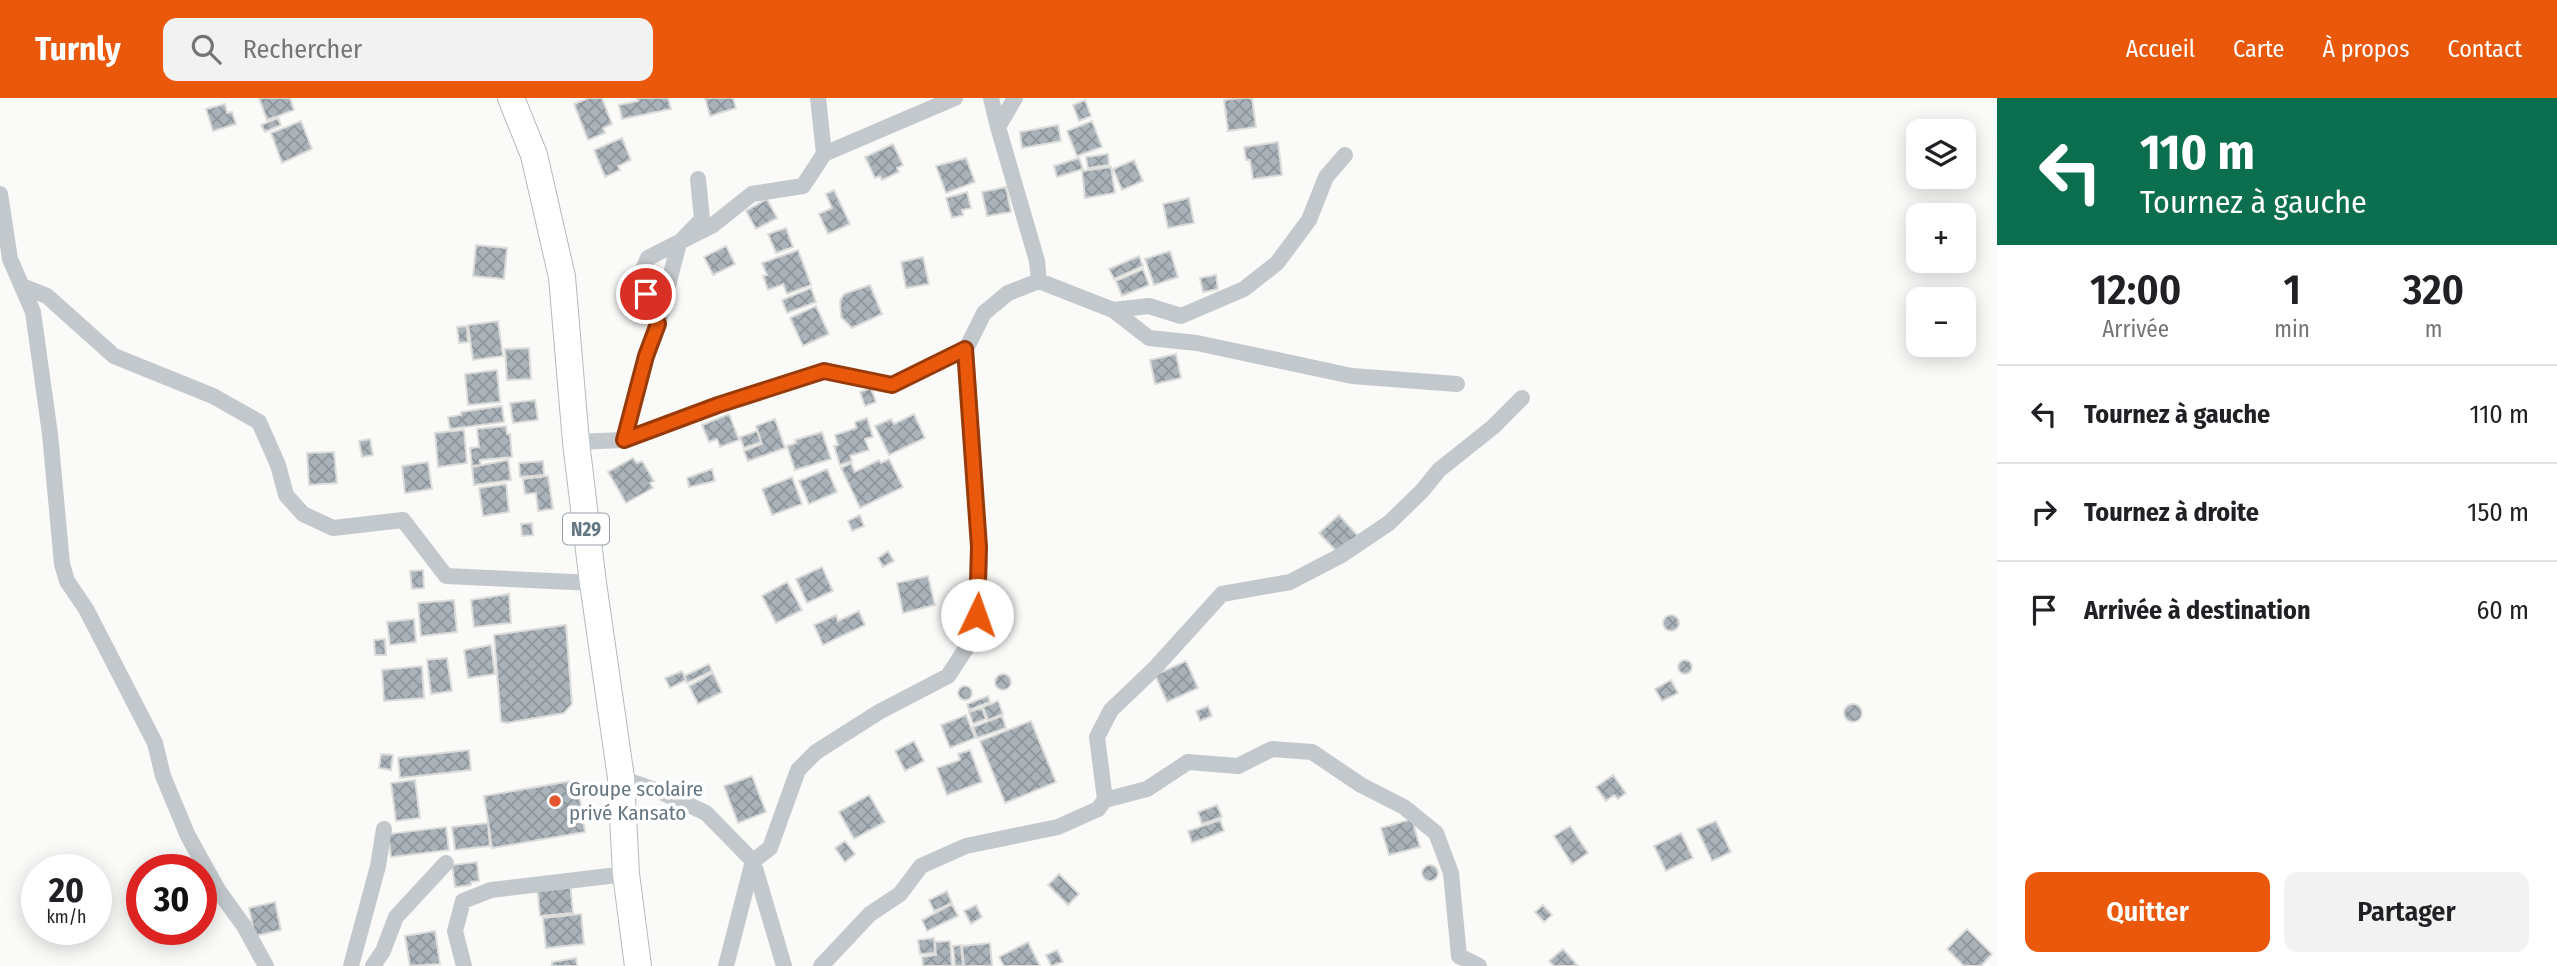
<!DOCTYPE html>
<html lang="fr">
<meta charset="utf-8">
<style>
:root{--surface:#fff;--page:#f2f2f2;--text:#202124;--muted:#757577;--line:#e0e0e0;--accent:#ea580c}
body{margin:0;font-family:"Fira Sans Condensed",sans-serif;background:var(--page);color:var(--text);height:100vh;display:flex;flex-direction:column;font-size:26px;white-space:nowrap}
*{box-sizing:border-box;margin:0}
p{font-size:23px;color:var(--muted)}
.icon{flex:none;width:38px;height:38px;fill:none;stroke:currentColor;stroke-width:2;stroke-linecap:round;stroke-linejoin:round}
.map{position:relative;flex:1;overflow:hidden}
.sheet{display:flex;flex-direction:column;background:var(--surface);width:560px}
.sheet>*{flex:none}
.banner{background:#0b6e4f;color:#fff;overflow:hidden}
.fabs{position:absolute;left:1906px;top:21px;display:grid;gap:14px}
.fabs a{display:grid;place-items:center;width:70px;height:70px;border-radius:14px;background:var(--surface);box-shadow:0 4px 18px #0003;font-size:35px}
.speed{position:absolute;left:21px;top:756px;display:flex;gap:14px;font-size:35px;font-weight:700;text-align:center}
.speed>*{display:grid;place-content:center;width:91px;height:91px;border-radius:50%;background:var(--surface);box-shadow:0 4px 18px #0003;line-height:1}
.speed small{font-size:18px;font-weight:400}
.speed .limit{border:10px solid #d22;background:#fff;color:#111}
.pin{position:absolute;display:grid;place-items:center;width:60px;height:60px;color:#fff;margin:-30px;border:4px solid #fff;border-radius:50%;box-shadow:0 2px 7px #0007}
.me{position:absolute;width:77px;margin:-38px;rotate:3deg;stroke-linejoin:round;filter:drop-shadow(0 0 5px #0008)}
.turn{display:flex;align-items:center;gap:24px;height:147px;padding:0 28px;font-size:32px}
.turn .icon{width:91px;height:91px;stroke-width:2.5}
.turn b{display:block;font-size:49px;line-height:60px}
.eta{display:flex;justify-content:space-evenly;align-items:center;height:119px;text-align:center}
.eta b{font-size:42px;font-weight:600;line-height:49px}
.cta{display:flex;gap:14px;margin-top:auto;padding:14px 28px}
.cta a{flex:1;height:80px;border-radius:14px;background:var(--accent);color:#fff;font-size:28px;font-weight:600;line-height:80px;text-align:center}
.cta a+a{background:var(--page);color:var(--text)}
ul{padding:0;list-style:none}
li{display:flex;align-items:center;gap:21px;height:98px;padding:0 28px;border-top:2px solid var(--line)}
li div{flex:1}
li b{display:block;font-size:26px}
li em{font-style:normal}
header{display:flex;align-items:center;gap:42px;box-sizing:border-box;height:98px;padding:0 35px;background:var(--accent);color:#fff}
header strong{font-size:33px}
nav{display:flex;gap:38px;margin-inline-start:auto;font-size:24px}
.search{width:490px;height:63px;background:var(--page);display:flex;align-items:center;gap:18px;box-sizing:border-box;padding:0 24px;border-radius:14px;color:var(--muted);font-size:26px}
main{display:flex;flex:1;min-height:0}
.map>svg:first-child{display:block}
.building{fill:url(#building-cross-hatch);stroke:#dcdcda;stroke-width:2}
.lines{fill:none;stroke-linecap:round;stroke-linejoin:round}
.primary-casing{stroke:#b5babe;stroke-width:28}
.street{stroke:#c3c8cc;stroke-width:16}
.primary{stroke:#fff;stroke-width:26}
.route-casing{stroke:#983908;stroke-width:18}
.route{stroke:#ea580c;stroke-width:12}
.poi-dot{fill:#e4572e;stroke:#fff;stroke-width:2.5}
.labels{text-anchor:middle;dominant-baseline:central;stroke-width:7;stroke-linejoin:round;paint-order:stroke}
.shield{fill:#fff;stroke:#939fa8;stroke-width:2}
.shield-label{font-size:19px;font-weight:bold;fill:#657683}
.poi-label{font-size:21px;fill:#657683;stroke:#fff;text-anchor:start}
</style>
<header>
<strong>Turnly</strong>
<div class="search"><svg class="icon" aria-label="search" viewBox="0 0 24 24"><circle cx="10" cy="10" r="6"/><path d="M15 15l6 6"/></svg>Rechercher</div>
<nav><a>Accueil</a><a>Carte</a><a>À propos</a><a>Contact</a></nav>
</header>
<main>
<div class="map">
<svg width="1997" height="868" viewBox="0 0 1997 868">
<defs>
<pattern id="building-cross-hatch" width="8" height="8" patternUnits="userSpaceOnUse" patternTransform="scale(1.75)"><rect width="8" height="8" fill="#aab3b9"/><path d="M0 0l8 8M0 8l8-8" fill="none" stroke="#8e969c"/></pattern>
</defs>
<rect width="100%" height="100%" fill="#fafaf8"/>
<path class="building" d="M259 0H290L294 12 267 22Z
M589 0H602L612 26 603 30 605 35 588 42 574 6Z
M637 0H668L671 11 622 21 619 7 638 3Z
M705 0H733L736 10 710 18Z
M1240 0H1252L1256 29 1228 33 1224 2Z
M1085 2 1091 18 1079 23 1073 7Z
M225 6 227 15 232 14 236 26 213 33 206 11Z
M278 20 281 27 265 34 261 27Z
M301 23 312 51 282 65 271 35Z
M1092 23 1102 49 1077 58 1067 33Z
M1058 27 1061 43 1022 50 1020 34Z
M622 40 631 62 618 68 620 72 605 79 594 52Z
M1278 44 1282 77 1253 81 1250 62H1246L1244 49Z
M893 46 903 67 897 70 899 74 882 82 880 78 875 80 865 59Z
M1108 56 1109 67 1088 70 1086 59Z
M966 60 975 84 946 95 936 68Z
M1079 60 1083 71 1057 79 1054 68Z
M1134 62 1143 83 1122 92 1113 71Z
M1111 69 1115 95 1085 100 1082 73Z
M1006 89 1011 114 987 118 982 94Z
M834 92 850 126 828 136 819 116 832 110 826 96Z
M967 94 971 110 962 112 963 117 952 120 946 100Z
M1189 100 1194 125 1168 130 1163 106Z
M767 101 777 120 756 131 746 113Z
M786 130 793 149 776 155 768 136Z
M476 147 507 150 504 181 473 178Z
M726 148 735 166 713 177 704 159Z
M798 152 811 187 787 196 783 186 768 192 763 178 767 177 762 165Z
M1170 153 1178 179 1154 187 1145 161Z
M1139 158 1143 168 1114 181 1109 171Z
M923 159 929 186 906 190 901 164Z
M1143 171 1149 187 1122 198 1116 183Z
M1216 177 1218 191 1203 194 1200 180Z
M870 187 882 216 852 230 841 219 840 203 844 196Z
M811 190 816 204 787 215 782 202Z
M816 208 829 236 803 248 790 220Z
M498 223 503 258 473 262 468 227Z
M467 228 468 244 459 245 457 229Z
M529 250 531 281 507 282 505 251Z
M1176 256 1181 280 1155 286 1150 262Z
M497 272 500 304 468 307 465 276Z
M871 290 876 304 865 308 860 294Z
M535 302 538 322 513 325 510 305Z
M502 308 504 324 450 331 448 319 461 317V314Z
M729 316 739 342 720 349 717 341 709 344 702 327Z
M914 316 925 340 889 357 875 328 891 321 894 326Z
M867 320 873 339 865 341 869 352 850 358 852 363 840 367 834 348 838 347 835 337 856 330 855 324Z
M775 321 785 350 748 363 744 353 762 346 756 328Z
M506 328 507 336H510L512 359 480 362 481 367 472 368 470 350 479 349 477 331Z
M464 332 467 365 438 369 435 335Z
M757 333 761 344 744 350 740 339Z
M822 334 831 361 795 372 787 348 796 345 795 342Z
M370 341 373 357 362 359 359 343Z
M334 354 337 385 309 387 307 355Z
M633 360 637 365 642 363 654 383 650 385 653 390 626 405 608 374Z
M889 361 903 389 860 410 841 370 851 365 855 374 879 362 881 365Z
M508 362 511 382 474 387 472 369Z
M543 363 544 377 520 379 519 365Z
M428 364 432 391 405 395 402 368Z
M712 371 715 383 689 389 687 380Z
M827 371 837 394 809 406 799 383Z
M548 378 553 411 538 413 536 395 525 396 523 381Z
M792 379 802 406 772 417 762 391Z
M506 386 509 414 483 418 479 390Z
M860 417 864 428 852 433 848 423Z
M1339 417 1359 439 1340 457 1319 435Z
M532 425 533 437 522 438 521 426Z
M888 453 894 463 883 469 878 460Z
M822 469 833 493 807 505 796 481Z
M423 472 424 490 412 491 410 473Z
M928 478 935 507 903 515 897 485Z
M787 484 802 512 776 525 762 498Z
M509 496 511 525 474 529 471 502Z
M454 502 457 534 421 538 418 505Z
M859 513 865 527 823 547 814 527 836 517 838 523Z
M1663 525a8 8 0 1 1 16 0a8 8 0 1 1-16 0Z
M414 521 416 544 390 547 387 524Z
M566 527 572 606 564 615 507 625 501 624 494 537Z
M385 541 386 557H375L374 542Z
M491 547 495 576 468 580 464 552Z
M447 560 452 593 431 596 427 562Z
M1678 569a7 7 0 1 1 14 0a7 7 0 1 1-14 0Z
M1186 563 1198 590 1167 604 1155 577Z
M709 566 712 573 687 585 684 578Z
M422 568 424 600 384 603 382 572Z
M682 573 686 582 670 590 665 580Z
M713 575 722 594 698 606 689 588Z
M995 584a8 8 0 1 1 16 0a8 8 0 1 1-16 0Z
M1671 582 1678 595 1662 603 1655 591Z
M958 595a7 7 0 1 1 14 0a7 7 0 1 1-14 0Z
M988 598 990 604 969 612 967 606Z
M998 603 1003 616 988 622 983 609Z
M1844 615a9 9 0 1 1 18 0a9 9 0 1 1-18 0Z
M1208 608 1212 618 1200 623 1196 613Z
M982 610 986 621 973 626 969 614Z
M966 617 975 640 950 650 941 627Z
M1002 618 1006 630 977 640 973 629Z
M1031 623 1056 684 1005 705 980 643Z
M914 643 924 663 905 673 895 653Z
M469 652 471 672 400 680 398 660Z
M970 652 982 684 947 697 937 670 960 662 958 656Z
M381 656 393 657 391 672 379 670Z
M1613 677 1626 695 1618 701 1614 697 1606 703 1596 689Z
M752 678 766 714 738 725 724 688Z
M415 682 420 720 396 723 391 685Z
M577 682 585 734 492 750 484 698Z
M869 697 885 724 854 741 839 714Z
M1217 707 1222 719 1202 726 1198 714Z
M1412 721 1420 749 1389 757 1381 730Z
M1220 722 1224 733 1192 745 1188 733Z
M1716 723 1731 754 1712 763 1697 731Z
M488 725 490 748 455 752 452 729Z
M1570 728 1588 755 1572 766 1554 738Z
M446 729 449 752 391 759 388 736Z
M1681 735 1693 760 1666 773 1654 748Z
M845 743 855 756 845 764 835 750Z
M477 764 479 783 471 784V787L455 789 452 767Z
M1422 775a8 8 0 1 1 16 0a8 8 0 1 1-16 0Z
M1059 776 1079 796 1068 807 1048 787Z
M570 784 573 815 540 818 537 787Z
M947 793 952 805 934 813 929 802Z
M275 804 281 832 255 838 249 810Z
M952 806 958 818 927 833 922 822Z
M976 807 982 819 971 826 964 813Z
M1543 807 1552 817 1544 824 1535 814Z
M581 816 584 846 546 850 543 820Z
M1967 831 1992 856 1981 868H1964L1947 851Z
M435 833 440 866 410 868 405 838Z
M934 840 935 855 920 856 918 842Z
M950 843 952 868H923L922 859 936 857 935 844Z
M1028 844 1040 868H1004L999 859Z
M990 845 992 868H964L962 848Z
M961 847 963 868H955L953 848Z
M1563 851 1578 868H1554L1549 863Z
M1057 852 1063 864 1051 868 1046 857Z
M576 860 577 868H552V864Z"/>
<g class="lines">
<g class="primary-casing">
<path id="primary" d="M511 0 534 57 562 179 576 344 593 485 621 680 626 776 638 868"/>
</g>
<path class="street" d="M818 0 824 56
M991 0 998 29
M1015 0 998 29 1037 163 1039 183
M0 96 10 161 33 214 50 336 62 466 67 483 86 511 155 645 163 678 188 738 218 792 244 828 266 868
M22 188 47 198 114 258 213 298 259 324 278 367 286 397 303 416 333 430 403 422 446 478 593 485
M1113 212 1149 208 1181 218 1244 191 1277 165 1309 122 1326 79 1345 57
M658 226 679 145 702 121 698 81
M624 342 646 258 658 226 640 178 648 160 713 127 752 96 803 88 824 56 955 0
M576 344 624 342 718 307 824 273 892 287 966 251 984 215 1008 195 1039 183 1113 212 1149 240 1197 245 1352 278 1457 286
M621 680 661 694 706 715 753 763 784 868
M1105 702 1097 639 1111 612 1154 571 1222 496 1290 484 1340 458 1389 425 1422 393 1439 372 1493 329 1522 300
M351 868 378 768 384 731
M373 868 383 853 396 819 446 765
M464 868 455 833 463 803 491 792 626 776
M726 868 753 763 770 750 798 672 816 654 879 614 948 578 967 549 977 517 980 464 966 251
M821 868 870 816 900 796 921 768 966 748 1058 729 1098 711 1105 702 1147 691 1188 664 1238 668 1272 651 1312 654 1361 687 1404 709 1436 735 1451 775 1459 858 1479 868"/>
<use href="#primary" class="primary"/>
</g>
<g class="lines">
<g class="route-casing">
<path id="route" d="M646 196 658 226 646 258 624 342 718 307 824 273 892 287 965 251 979 449 977 517"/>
</g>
<use href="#route" class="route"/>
</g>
<circle class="poi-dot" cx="555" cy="703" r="7"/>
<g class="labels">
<rect class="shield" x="563" y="415.5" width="46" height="31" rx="5"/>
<g class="shield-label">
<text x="586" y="431">N29</text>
</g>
<g class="poi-label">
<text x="569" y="691">Groupe scolaire<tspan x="569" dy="24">privé Kansato</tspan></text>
</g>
</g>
</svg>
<div class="fabs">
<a><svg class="icon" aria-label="layers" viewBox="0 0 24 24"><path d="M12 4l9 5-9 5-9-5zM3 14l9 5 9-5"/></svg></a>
<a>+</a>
<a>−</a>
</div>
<div class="speed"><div>20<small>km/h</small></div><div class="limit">30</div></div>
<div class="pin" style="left:646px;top:196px;background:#d93025"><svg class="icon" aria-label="arrive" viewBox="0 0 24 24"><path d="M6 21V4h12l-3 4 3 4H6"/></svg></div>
<svg class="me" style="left:977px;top:517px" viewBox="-20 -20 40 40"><circle r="19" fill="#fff"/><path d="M0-13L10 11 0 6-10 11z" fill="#ea580c"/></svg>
</div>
<section class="sheet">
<div class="banner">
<div class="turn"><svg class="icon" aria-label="left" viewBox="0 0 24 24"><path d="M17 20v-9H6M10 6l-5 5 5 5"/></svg><div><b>110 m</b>Tournez à gauche</div></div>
</div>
<div class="eta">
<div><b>12:00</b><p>Arrivée</p></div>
<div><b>1</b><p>min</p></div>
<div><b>320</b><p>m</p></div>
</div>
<ul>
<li><svg class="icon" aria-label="left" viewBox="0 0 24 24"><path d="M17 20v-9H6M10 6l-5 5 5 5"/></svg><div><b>Tournez à gauche</b></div><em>110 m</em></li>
<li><svg class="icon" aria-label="right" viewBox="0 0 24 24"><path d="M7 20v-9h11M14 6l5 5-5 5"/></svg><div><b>Tournez à droite</b></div><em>150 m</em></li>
<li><svg class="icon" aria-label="arrive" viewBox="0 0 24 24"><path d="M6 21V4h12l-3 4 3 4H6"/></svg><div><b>Arrivée à destination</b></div><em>60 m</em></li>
</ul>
<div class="cta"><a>Quitter</a><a>Partager</a></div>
</section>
</main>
